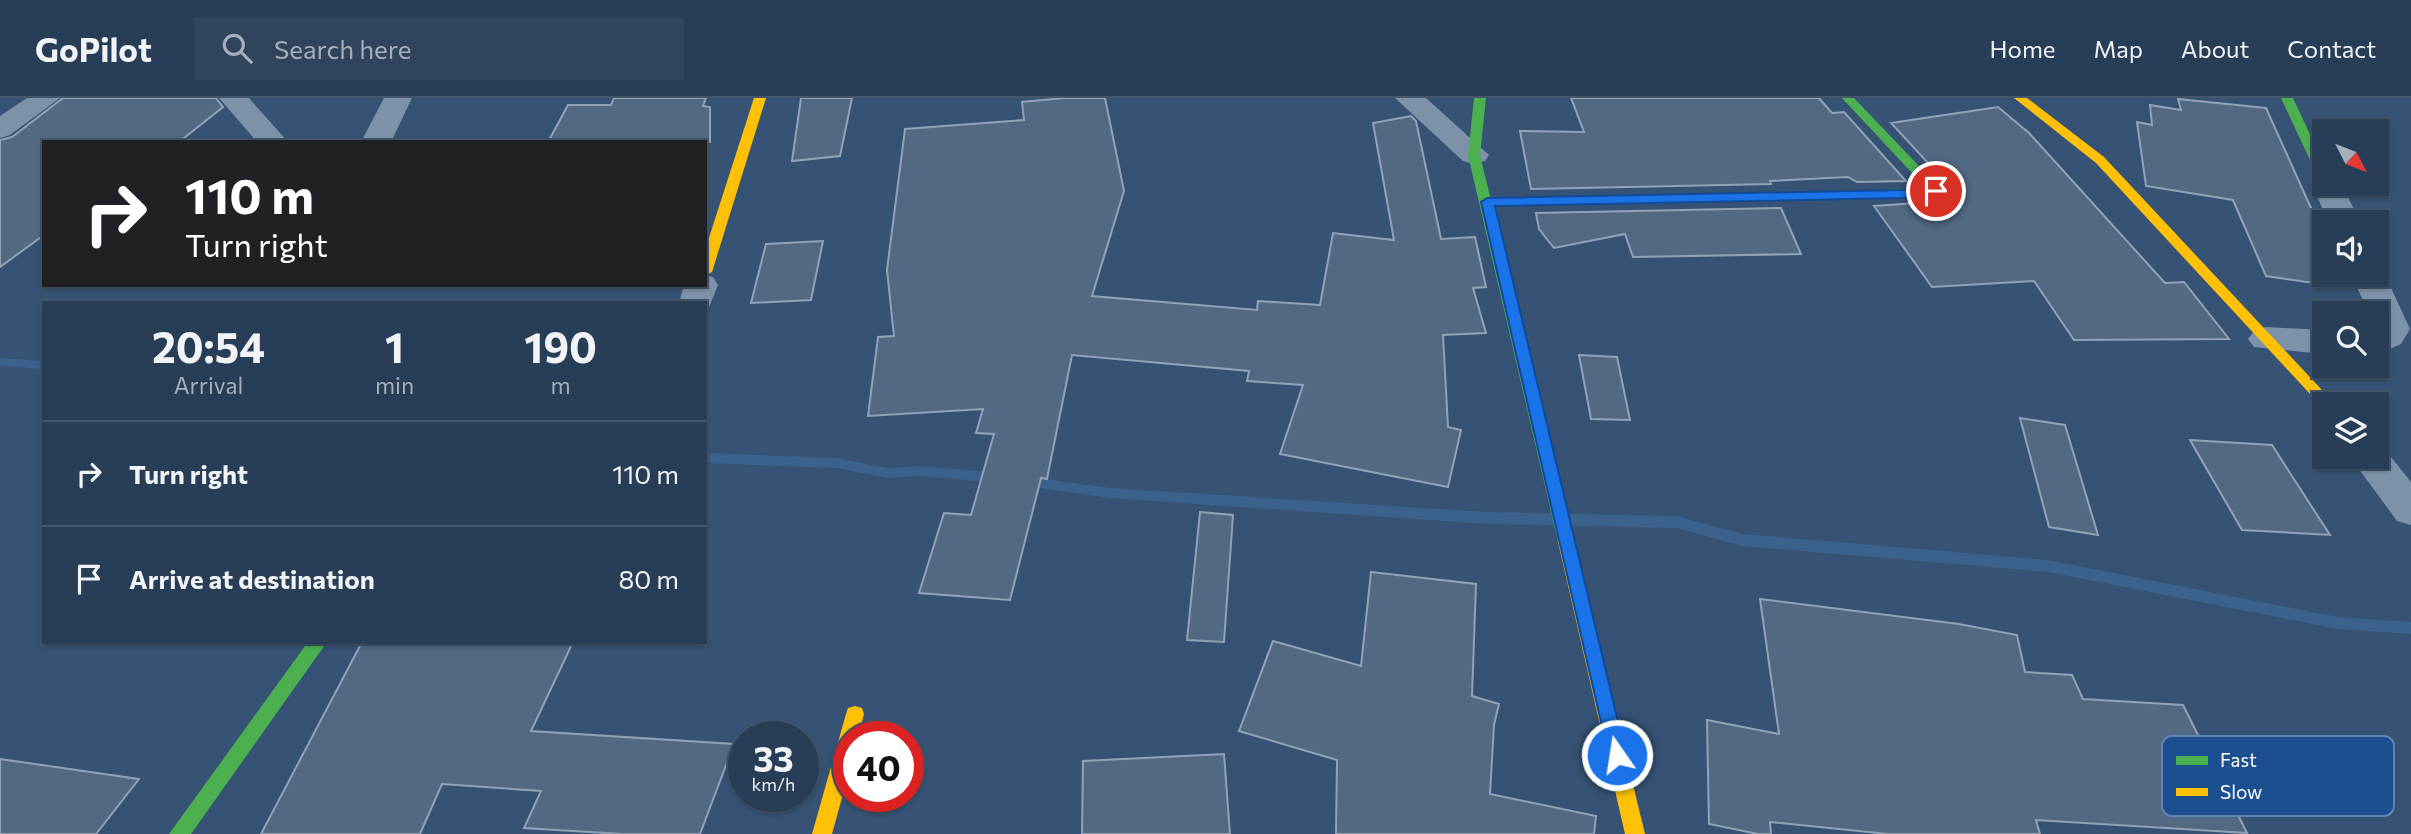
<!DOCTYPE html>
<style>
:root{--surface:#283e57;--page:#30455d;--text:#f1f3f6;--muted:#a5aeba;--line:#44576d}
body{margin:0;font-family:Commissioner,sans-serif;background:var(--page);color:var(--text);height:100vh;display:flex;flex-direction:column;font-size:26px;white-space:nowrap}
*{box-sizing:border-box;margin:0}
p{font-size:23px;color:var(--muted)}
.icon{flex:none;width:38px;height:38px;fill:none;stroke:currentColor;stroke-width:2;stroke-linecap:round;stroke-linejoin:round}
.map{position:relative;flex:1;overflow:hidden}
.side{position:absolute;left:42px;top:203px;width:665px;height:343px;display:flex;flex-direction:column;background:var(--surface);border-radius:0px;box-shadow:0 2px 5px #0004,0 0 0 2px var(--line)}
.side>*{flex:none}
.hud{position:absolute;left:42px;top:42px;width:665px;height:147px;border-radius:0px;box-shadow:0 2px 5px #0004,0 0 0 2px var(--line);background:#202124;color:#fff;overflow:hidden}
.needle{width:46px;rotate:132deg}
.controls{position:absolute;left:2312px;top:21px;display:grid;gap:14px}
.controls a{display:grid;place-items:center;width:77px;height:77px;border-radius:0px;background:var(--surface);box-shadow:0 2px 5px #0004,0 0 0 2px var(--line);font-size:35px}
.speed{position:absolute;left:728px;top:623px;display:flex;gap:14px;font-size:35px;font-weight:700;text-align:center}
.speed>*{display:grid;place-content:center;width:91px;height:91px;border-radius:50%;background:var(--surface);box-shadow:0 2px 5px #0004,0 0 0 2px var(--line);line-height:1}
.speed small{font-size:18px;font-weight:400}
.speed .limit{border:10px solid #d22;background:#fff;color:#111}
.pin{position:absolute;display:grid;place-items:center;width:60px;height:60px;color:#fff;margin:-30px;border:4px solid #fff;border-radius:50%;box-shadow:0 2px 7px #0007}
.me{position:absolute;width:77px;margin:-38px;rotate:347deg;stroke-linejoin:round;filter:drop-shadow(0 0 5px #0008)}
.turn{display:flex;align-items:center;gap:24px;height:147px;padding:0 28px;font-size:32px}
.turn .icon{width:91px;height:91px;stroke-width:2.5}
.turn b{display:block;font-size:49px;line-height:60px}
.eta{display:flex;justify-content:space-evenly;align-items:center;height:119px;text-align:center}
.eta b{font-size:42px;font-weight:700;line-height:49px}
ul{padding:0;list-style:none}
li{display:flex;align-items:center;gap:21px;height:105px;padding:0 28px;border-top:2px solid var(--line)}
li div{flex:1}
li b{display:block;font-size:26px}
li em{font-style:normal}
header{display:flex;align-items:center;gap:42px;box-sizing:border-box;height:98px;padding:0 35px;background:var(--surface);border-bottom:2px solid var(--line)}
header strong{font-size:33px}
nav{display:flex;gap:38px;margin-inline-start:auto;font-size:24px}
.search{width:490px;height:63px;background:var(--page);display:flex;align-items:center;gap:18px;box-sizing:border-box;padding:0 24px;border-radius:0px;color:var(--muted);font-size:26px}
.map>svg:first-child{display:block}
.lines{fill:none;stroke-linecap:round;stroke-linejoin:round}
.stream{fill:#3b618d;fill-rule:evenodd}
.building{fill:#526984;stroke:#92a2b6;stroke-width:2}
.street{fill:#7d92a8;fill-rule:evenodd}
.fast{fill:#4caf50;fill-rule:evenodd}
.slow{fill:#ffc107;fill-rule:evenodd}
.route{fill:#1a73e8;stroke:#114b97;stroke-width:2}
.key{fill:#1b4f8f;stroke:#5f84b1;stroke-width:2}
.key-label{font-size:19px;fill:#fff}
</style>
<header>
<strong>GoPilot</strong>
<div class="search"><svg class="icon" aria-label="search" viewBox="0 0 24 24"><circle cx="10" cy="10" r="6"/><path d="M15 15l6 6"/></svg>Search here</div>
<nav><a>Home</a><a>Map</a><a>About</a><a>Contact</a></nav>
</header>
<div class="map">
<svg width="2411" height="736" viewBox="0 0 2411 736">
<rect width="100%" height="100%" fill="#365274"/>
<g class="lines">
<path class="stream" d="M0 260 44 263V271L0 268Z
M705 355 836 360 888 370 920 368 1000 375 1007 380 1000 385 920 378 888 380 836 370 705 365Z
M1023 378 1110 390 1487 414 1677 418 1742 436 2048 462 2338 519 2411 524V536L2338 531 2048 474 1742 448 1677 430 1487 426 1110 400 1018 387 1016 383 1018 379Z"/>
</g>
<path class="building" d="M63 0H216L223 9 179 44H44V137L0 169V42L12 39Z
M614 0H706L703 8 710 9V44H548L568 7H611Z
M801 0H852L840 58 792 63Z
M1064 0H1105L1124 93 1092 198 1257 212 1258 203 1320 207 1333 135 1394 142 1373 25 1411 18 1416 23 1441 141 1475 139 1486 189 1473 190 1486 235 1443 237 1448 329 1461 332 1448 389 1280 356 1303 287 1247 283 1249 273 1072 257 1047 381 1041 380 1010 502 919 495 944 415 971 417 994 336 976 335 983 311 868 318 878 239 894 238 887 172 905 31 1024 22 1022 4Z
M1571 0H1819L1832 15 1844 14 1906 83 1857 84 1848 79 1770 83 1771 86 1531 91 1520 33 1584 34Z
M2178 1 2266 10 2324 139V177H2337L2342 189 2266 178 2233 102 2146 88 2137 24 2152 27 2150 7 2181 12Z
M1998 9 2029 35 2165 185 2184 184 2229 241 2074 242 2034 183 1932 189 1874 108 1947 103 1954 93 1891 25Z
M1781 110 1801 156 1633 159 1625 136 1554 150 1539 131 1536 115Z
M823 143 811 202 751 205 766 146Z
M1579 257 1617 259 1630 322 1591 321Z
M2020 320 2065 327 2098 437 2049 429Z
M2190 342 2272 347 2330 437 2242 432Z
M1200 414 1233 417 1224 544 1187 542Z
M1371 474 1476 486 1472 598 1499 606 1494 627 1490 696 1596 718 1594 736H1336L1337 662 1239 633 1273 543 1361 568Z
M1760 501 1959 526 2017 537 2025 574 2072 577 2083 601 2183 607 2247 735 2036 722 2040 736H1888L1770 724 1771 736H1758L1709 726 1707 622 1779 636Z
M362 544H573L531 633 734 646 700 736H622L524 730 541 693 442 686 420 736H261Z
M1224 656 1230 736H1082L1083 663Z
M0 661 139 681 96 736H0Z"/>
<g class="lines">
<path class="street" d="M27 0H60L10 37 0 40V18Z
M219 0H249L288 44H257Z
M384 0H412L391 44H361Z
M1395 0H1426L1489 57 1485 63 1474 66 1463 63Z
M2324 78V86H2342L2360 124H2328L2312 86 2316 79Z
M2376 169 2385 177 2410 231 2401 246 2376 257V215H2369L2351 177H2376Z
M705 177 713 179 718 187 708 212 705 213V205H679L684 187H705Z
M2266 229 2324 232V256L2254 249 2248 241 2254 233Z
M2376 347 2383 349 2411 384V427L2397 423 2350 359H2376Z"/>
<path class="fast" d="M1474 0H1486L1480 57 1574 444 1572 449H1560L1558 444 1468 57Z
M1842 0H1854L1940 90V96L1857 100 1855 97 1861 93 1926 90Z
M2281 0H2293L2324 66V83L2318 79Z
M308 544H327L191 736H169Z"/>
<path class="slow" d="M754 0H766L712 174 705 178V152Z
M2014 0H2027L2104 59 2335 306H2324L2323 310 2096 65Z
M1861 93 1867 97 1865 100 1487 108 1481 104 1487 100Z
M1566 438 1572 439 1574 444 1645 736H1625L1558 444 1560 439Z
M855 608 862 610 864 616 858 639H849V674L832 736H812L846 616 848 610Z"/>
</g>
<path class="route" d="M1936 89 1941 90V96L1903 100 1495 108 1626 657 1623 663 1617 665 1610 663 1481 104 1487 100 1903 92Z"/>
<rect x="2162" y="638" width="232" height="80" rx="10" class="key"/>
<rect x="2176" y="658" width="32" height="9" fill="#4caf50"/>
<rect x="2176" y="690" width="32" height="8" fill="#ffc107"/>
<g class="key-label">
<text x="2220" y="669">Fast</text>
<text x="2220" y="701">Slow</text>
</g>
</svg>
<div class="controls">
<a><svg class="needle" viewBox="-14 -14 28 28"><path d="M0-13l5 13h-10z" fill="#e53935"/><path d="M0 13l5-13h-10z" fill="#a5aeba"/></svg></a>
<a><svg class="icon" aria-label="sound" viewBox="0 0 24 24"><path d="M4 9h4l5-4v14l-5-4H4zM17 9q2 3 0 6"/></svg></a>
<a><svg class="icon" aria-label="search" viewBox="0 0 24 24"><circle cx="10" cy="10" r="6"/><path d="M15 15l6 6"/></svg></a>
<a><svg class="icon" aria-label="layers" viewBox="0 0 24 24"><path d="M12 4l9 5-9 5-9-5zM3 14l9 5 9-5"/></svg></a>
</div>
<div class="speed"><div>33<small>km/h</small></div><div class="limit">40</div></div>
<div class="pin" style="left:1936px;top:93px;background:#d93025"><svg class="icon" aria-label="arrive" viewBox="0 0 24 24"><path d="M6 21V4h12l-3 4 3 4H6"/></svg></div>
<svg class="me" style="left:1617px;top:657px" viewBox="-20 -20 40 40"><circle r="17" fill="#1a73e8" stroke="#fff" stroke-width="3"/><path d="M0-11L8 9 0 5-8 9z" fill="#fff"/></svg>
<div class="hud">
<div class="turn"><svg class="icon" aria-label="right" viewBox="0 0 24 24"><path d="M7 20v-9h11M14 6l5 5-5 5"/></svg><div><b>110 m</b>Turn right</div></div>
</div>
<section class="side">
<div class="eta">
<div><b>20:54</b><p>Arrival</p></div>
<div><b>1</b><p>min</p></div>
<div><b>190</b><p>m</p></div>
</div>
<ul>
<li><svg class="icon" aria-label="right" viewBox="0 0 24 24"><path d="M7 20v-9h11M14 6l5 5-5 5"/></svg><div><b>Turn right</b></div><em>110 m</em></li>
<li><svg class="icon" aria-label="arrive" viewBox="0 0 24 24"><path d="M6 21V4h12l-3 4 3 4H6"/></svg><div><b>Arrive at destination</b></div><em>80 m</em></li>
</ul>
</section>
</div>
